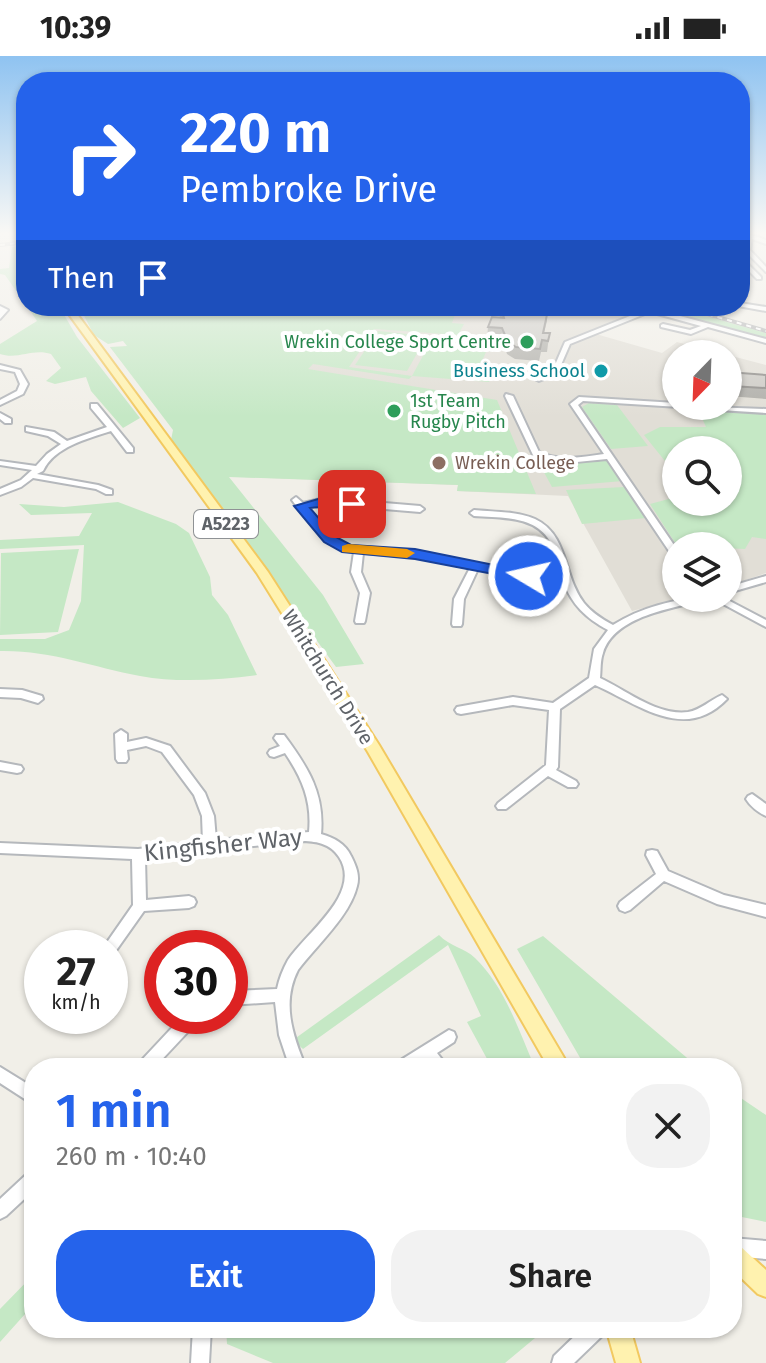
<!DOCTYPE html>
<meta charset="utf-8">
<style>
:root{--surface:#fff;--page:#f2f2f2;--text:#222;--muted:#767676;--accent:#2563eb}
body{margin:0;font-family:"Fira Sans",sans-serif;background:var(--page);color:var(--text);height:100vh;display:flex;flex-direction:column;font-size:30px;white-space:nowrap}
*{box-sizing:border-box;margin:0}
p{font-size:26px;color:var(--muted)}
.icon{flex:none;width:44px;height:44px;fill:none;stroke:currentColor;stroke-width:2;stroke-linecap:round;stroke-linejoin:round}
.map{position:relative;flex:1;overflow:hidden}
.details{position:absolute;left:24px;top:1002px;width:718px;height:280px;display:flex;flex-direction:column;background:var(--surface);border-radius:32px;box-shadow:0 2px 6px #0004}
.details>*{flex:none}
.top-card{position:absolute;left:16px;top:16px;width:734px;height:244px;border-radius:32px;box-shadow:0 2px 6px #0004;background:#2563eb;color:#fff;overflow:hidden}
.needle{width:52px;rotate:203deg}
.controls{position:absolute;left:662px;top:284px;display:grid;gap:16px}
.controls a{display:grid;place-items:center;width:80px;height:80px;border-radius:50%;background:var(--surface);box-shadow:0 2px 6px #0004;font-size:40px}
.speed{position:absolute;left:24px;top:874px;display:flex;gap:16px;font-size:40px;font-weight:700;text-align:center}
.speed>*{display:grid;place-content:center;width:104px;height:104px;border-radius:50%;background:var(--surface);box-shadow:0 2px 6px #0004;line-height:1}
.speed small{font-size:20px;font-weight:400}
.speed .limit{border:12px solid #d22;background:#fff;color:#111}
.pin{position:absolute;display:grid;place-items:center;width:68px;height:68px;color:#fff;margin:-34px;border-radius:16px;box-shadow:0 4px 12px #0006}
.me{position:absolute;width:88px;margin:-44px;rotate:279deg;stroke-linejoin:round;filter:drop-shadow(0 0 6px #0008)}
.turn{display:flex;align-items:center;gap:28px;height:168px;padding:0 32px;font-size:36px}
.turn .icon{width:104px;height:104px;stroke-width:2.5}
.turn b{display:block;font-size:56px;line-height:68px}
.then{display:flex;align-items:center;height:76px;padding:0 32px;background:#0003;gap:16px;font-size:30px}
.round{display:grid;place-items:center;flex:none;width:84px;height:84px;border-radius:32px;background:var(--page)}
.summary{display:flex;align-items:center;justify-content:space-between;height:136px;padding:0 32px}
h1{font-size:48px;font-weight:600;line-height:60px;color:var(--accent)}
.primary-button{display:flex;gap:16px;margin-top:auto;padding:16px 32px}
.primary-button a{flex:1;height:92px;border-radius:32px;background:var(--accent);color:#fff;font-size:32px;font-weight:600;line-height:92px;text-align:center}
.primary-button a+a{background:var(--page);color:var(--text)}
.status{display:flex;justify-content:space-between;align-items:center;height:56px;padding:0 40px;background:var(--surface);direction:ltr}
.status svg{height:22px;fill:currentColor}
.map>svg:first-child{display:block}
.education{fill:#e1ded6;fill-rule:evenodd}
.green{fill:#c5e8c5}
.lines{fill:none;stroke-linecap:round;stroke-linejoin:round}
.minor-casing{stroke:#b5b8bc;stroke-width:4}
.major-casing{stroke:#f2c960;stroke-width:4}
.minor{fill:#fff;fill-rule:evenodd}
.major{fill:#fff2af;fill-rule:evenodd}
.rail-casing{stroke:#b6b7b8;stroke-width:4}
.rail{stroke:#fff;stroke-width:2;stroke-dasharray:5;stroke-linecap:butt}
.wall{fill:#afaea9}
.shaded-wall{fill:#8f8d8a}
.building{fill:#cccac5;stroke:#8f8d8a;stroke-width:2}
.route{fill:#2563eb;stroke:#184099;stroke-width:2}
.slow{fill:#f59e0b}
.leisure-dot{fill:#2e9e5b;stroke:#fff;stroke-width:3}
.culture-dot{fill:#0f9aa8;stroke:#fff;stroke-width:3}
.education-dot{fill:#8d6e63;stroke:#fff;stroke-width:3}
.labels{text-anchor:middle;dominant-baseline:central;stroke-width:8;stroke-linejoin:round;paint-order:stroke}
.far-leisure-label{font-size:18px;fill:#27864d;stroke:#fff;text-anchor:end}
.far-culture-label{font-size:18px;fill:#0d838f;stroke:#fff;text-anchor:end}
.far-education-label{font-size:18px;fill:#785e54;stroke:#fff;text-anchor:start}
.shield{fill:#fff;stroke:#8f9295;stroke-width:2}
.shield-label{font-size:18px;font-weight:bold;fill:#5f6368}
.street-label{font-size:20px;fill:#5f6368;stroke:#fff}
.near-street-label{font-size:24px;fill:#5f6368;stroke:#fff}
</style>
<div class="status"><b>10:39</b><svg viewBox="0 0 49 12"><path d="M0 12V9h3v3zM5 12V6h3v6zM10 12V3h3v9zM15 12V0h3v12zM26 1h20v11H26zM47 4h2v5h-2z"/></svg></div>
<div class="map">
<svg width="766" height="1307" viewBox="0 0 766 1307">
<rect width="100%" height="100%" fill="#f1efe8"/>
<path class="education" d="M373 250H625L639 254 589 276 662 297 677 286 723 298H676V350H728V299L766 309V517L728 530V490H676V542H682L632 555 568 440 457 435 458 429 214 420 110 291H128ZM676 394H728V446H676Z"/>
<path class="green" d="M26 189V249L5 219 0 218V213L9 212 12 191Z
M27 250H59L77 281 140 362 123 372 91 335 86 321 55 328 46 325 61 312 51 298C33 292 18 304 0 298V288L37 265Z
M79 250H458L452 267 464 268 458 279 375 273 349 311 412 320 433 281 490 287 478 314 493 317 489 326 412 320 409 323 313 308 308 313 497 344 536 438 457 435 458 429 229 421 323 539 364 608 336 611 171 384 173 374 110 291 127 290 123 285 108 288 94 279Z
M641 250H671L766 277V283Z
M378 275 427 280 407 315 355 309Z
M589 347 617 349 648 390 611 393 582 351Z
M697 351 766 356V483L752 481 745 493 677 490 650 448 676 441V446H728V394H676V435L666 420 673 415 644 379 660 371H706Z
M601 403 609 405 623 425 552 431 540 409 545 404Z
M624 431 646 462 582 468 566 434Z
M118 446 176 468 189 477 210 521 212 539 228 559 257 619C219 624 178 627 140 620 92 611 50 594 0 595V583H45L69 574 81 545 84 489 0 493V484L79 480 92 457 31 459 19 448 64 451Z
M79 493 58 576 0 579 1 497Z
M439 879C449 890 465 892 475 902 505 931 519 975 535 1012H492L467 966 481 960 448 889 303 993 293 984Z
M543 880 699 1012H586L517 893Z
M732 1036 766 1059V1166L732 1159Z
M34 1218V1248L0 1286V1253Z
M226 1272H547L505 1307H273L227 1288Z"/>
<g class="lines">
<g class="minor-casing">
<path id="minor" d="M742 178H748L766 184V188L752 183 750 194 766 211V216L744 194 747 181Z
M744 208H748L761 221V223H757L744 210Z
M740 247 766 251V255L738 250H740Z
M0 250 8 254 0 263Z
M650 252 766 283V287L708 271 691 278 661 271V269L663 268 690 274 701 270 650 256 570 288 557 318 539 325 535 323 552 316 565 286Z
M0 309 20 314 28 328 23 338 0 349V344L17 335 20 328 15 316 0 313Z
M506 338 513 340 539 396C560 406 582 401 604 398L570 348 579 341 676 347V350L679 351 583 345 578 349 676 492V502L673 501 607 403C582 405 557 411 533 399L505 340Z
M91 348H97L133 392V396H127L111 375C87 383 54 391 43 415L37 418 98 429 112 434V438H106L96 433 33 422 21 431 0 439V433L21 424 32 414 0 409V405L36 410 47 398 61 388 48 380 26 375V371L54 376 67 385 107 371 91 352Z
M683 350 766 353V357L687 352Z
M0 357 11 363V367H5L0 363Z
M296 441 303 447 325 442 420 450 424 453 420 456 325 448 307 451 332 481 350 490 415 495 515 515 561 519C558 508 556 497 551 487 536 459 501 462 474 460L470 457 474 454C494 456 516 455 535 463 569 479 563 520 584 547 592 557 602 563 613 569 640 552 675 542 707 542L705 544C673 552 614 560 603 597 600 605 601 614 600 622 626 634 657 660 688 656 701 654 710 644 722 639L727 643C685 687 638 648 595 629L560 653 558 711 556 714 576 725 578 728 576 731H568L548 720 506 753H498L496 750 498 747 546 709 549 654 513 649 461 658 457 657 455 654 457 651 513 641 553 647 589 622 594 593 608 574C586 562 572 549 563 525L515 521 478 513 464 543 462 568 461 570H453L452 568 454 543 470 512 415 501 363 497 361 516 370 537 365 565 364 567H356L355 565 360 537 351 516 354 496C326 494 308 465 292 444Z
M766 520V526L728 537V531Z
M712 542H724L766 564V571Z
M0 633 22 634 42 640 43 643 38 647 21 642 0 641Z
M121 674 127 678V686L146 682 170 690 205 737 214 760 216 784 309 776C312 745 302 722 285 697L274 701 270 700 268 697 270 694 280 690 274 682 276 679H284C307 710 325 737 321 778 334 782 345 787 351 800 356 810 360 819 357 830 350 860 316 890 298 914 281 947 293 980 306 1012H290L279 979 275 946 230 949V935L277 933C279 923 283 913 288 904 306 877 363 837 339 801 330 787 315 785 300 785L145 802 146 844 189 840 194 842 196 846 194 850 189 852 144 855 115 896 110 898V892H103L133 849 132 803 0 797V787L138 793 203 786 202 760 194 739 162 696 146 690 127 694 128 703 126 706H118L116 703 115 678Z
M0 706 21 710 23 713 21 716 17 717 0 714Z
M752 738 766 748V760C759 757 750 750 746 743L748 740Z
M652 794 657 795 668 815 724 839 766 849V861L717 848 664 825 630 854 625 856 620 854 618 850 620 846 656 818 646 799 647 795Z
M183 960H200L198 965 154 1012H136L139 1007Z
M449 974 454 976 456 981 454 986 437 997 444 1006 446 1012H430L425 1005 414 1012H393L396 1007Z
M0 1011 34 1032V1049L0 1027Z
M34 1115V1134L6 1160 0 1163V1143L28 1117Z
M732 1182 766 1185V1203L732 1200Z
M193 1272H211L209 1307H191Z
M583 1272H605L603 1279 574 1307H552L554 1300Z"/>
</g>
<g class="major-casing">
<path id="major" d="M63 250H71L268 516 379 689 570 1012H549L368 696 257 517Z
M732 1187 740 1190 766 1214V1241L758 1238 732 1213Z
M606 1272H630L640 1307H616Z"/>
</g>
<use href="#minor" class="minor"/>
<use href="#major" class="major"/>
<g class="rail-casing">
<path id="rail" d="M0 189 26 186
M679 250 766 275"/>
</g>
<use href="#rail" class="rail"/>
</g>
<path class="wall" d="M497 250H547V265L544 277H550L548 288 547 296H541L539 305 515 303 507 298 502 283 487 282 488 271 500 262Z
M548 250H583L559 257 548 252Z
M728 316 766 319V343L728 340Z"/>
<path class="shaded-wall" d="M560 250H583L559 257Z"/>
<path class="building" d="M501 250H547L548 254 543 277H550L548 285 542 284 540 293 516 291 508 286 502 272 488 271 492 261 504 262Z
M728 316 766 319V332L731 330Z"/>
<linearGradient id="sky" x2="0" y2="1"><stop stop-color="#8fc3f1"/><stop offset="0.49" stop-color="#f9f8f5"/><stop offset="1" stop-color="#f9f8f5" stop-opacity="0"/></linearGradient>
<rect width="766" height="361" fill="url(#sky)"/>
<path class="route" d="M325 441 359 448C347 456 325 449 310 452L334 480 351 489 415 493 529 516 537 520 529 525 415 503 342 496 324 486 294 450Z"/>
<path class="slow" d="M348 488 407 493 415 497 407 502 342 496V490Z"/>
<g class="leisure-dot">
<circle cx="527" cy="286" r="8"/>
<circle cx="394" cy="355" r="8"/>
</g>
<circle class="culture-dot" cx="601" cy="315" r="8"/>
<circle class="education-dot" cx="439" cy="407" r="8"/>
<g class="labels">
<g class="far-leisure-label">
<text x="511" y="286">Wrekin College Sport Centre</text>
<text x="410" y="345" text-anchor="start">1st Team<tspan x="410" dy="21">Rugby Pitch</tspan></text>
</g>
<g class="far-culture-label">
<text x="585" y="315">Business School</text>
</g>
<g class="far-education-label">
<text x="455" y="407">Wrekin College</text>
</g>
<rect class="shield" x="194" y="454" width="64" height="28" rx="6"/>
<g class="shield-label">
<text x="226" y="468">A5223</text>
</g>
<g class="street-label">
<text transform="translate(328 621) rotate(58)">Whitchurch Drive</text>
</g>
<g class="near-street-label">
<text transform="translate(223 789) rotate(-6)">Kingfisher Way</text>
</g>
</g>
</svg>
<div class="controls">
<a><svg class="needle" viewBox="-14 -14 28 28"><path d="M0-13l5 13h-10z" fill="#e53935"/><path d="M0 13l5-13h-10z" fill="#767676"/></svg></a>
<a><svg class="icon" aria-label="search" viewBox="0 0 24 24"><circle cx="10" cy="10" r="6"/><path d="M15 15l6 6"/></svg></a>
<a><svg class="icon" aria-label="layers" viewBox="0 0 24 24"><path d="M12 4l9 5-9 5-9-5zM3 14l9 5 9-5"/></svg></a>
</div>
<div class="speed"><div>27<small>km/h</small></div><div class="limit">30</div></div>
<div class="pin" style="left:352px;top:448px;background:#d93025"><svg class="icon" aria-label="arrive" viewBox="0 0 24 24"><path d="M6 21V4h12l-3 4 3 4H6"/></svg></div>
<svg class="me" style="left:529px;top:520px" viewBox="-20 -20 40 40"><circle r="17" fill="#2563eb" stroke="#fff" stroke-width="3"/><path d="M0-11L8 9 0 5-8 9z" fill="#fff"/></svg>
<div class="top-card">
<div class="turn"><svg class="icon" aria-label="right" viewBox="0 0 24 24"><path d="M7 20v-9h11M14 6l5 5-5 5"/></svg><div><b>220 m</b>Pembroke Drive</div></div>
<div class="then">Then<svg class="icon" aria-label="arrive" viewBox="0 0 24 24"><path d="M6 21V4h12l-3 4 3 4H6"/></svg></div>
</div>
<section class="details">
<div class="summary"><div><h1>1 min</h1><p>260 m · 10:40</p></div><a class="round"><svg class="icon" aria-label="close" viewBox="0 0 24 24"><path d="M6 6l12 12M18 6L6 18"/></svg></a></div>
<div class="primary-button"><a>Exit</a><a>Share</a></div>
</section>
</div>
